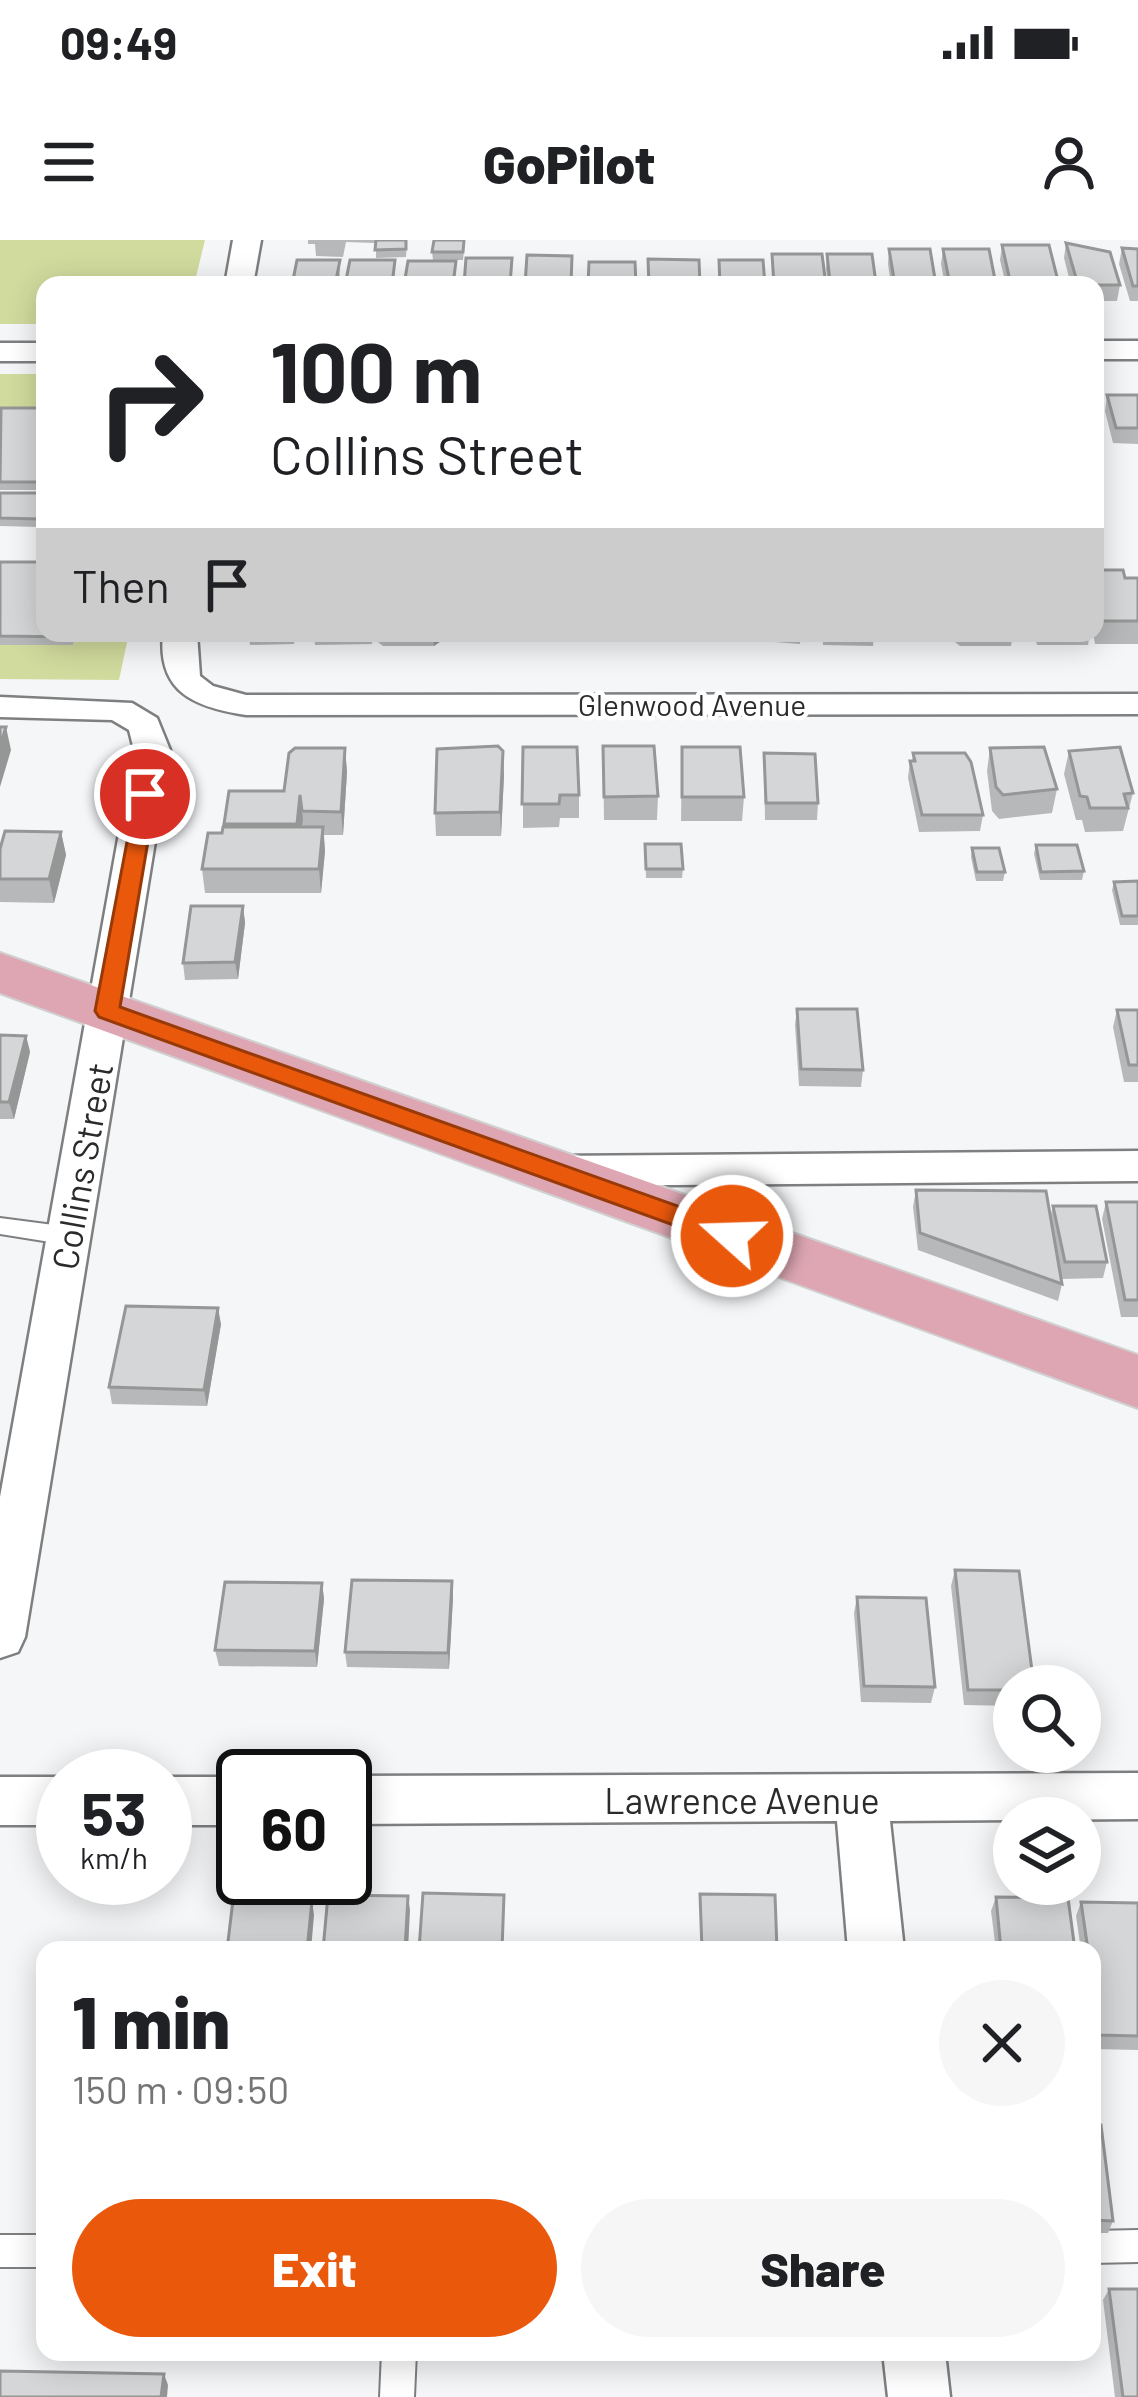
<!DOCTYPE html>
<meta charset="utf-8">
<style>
:root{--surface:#fff;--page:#f6f6f6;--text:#202124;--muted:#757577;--accent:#ea580c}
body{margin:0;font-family:Barlow,sans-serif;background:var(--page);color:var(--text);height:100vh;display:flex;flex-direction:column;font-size:45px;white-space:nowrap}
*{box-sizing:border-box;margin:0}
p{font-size:39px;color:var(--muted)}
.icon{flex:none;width:66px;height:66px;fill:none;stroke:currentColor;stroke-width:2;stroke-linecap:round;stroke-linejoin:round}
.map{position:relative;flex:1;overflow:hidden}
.panel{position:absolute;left:36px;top:1701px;width:1065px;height:420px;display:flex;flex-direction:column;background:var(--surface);border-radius:24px;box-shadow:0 6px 30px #0003}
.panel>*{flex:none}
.banner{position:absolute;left:36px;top:36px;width:1068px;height:366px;border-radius:24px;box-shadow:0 6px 30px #0003;background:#fff;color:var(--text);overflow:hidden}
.tools{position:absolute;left:993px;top:1425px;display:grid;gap:24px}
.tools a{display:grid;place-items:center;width:108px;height:108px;border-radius:50%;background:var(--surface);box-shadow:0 6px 30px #0003;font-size:60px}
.speed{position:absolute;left:36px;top:1509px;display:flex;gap:24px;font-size:60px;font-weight:700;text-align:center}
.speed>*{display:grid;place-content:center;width:156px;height:156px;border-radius:50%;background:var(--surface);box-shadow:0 6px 30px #0003;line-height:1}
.speed small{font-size:30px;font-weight:400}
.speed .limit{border:6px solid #111;border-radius:18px;background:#fff;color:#111}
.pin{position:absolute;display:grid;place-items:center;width:102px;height:102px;color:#fff;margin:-51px;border:6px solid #fff;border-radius:50%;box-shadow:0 3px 12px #0007}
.me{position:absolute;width:132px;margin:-66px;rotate:290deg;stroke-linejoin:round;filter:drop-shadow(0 0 9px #0008)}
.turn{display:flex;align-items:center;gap:42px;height:252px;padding:0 36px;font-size:54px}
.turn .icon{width:156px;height:156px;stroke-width:2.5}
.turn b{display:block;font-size:84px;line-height:102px}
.then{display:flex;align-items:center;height:114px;padding:0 36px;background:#0003;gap:24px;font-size:45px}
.round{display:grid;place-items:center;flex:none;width:126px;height:126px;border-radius:63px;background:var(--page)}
.overview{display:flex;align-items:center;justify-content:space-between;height:204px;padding:0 36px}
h1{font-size:72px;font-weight:800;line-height:90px}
.button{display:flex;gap:24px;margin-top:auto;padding:24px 36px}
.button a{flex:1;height:138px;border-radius:72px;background:var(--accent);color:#fff;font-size:48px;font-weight:800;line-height:138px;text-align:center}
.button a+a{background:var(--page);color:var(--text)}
.status{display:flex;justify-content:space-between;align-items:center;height:84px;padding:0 60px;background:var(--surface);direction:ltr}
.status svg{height:33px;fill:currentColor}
header{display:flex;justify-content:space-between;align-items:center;height:156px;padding:0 36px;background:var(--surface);font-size:54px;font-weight:800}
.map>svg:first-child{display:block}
.green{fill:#d2db9e}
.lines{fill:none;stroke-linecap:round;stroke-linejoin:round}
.service-casing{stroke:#7e7f80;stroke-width:4}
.minor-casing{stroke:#7e7f80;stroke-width:5}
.primary-casing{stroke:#d0d0d1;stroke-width:4}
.service{fill:#fff;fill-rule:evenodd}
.minor{fill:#fff;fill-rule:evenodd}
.primary{fill:#dda6b2;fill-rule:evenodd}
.wall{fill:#b7b8b9}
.shaded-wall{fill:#959696}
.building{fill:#d5d6d7;stroke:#959696;stroke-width:3}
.route{fill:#ea580c;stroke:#983908;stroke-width:3}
.labels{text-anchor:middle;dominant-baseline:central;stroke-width:9;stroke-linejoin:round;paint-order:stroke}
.far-street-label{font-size:30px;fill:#2b2b2c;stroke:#fff}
.street-label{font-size:36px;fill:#2b2b2c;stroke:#fff}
</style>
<div class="status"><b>09:49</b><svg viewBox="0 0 49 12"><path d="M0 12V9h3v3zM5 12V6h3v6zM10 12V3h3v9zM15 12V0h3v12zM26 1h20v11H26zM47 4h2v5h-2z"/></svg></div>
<header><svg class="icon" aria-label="menu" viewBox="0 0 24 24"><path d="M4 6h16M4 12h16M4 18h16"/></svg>GoPilot<svg class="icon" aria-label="person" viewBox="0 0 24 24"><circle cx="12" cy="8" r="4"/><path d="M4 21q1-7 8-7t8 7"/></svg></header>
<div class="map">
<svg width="1138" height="2157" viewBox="0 0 1138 2157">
<rect width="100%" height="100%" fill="#f5f6f8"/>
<path class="green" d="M0 0H205L194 45H45V84H0Z
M0 134H45V176L0 184Z
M76 393H129L119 440 0 439V405H73Z"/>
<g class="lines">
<g class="service-casing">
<path id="service" d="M0 978 69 987 81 996 69 1005 0 994Z
M1138 1990V2022L1092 2023V1991Z
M0 1995H45V2027H0Z
M382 2112H416L414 2157H380Z"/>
</g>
<g class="minor-casing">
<path id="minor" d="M233 0H261L253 45H225Z
M1095 101H1138V119H1095Z
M0 103H45V121H0Z
M163 393H197L200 436 213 446 246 455 1138 454V474L246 475C194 467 157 452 163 393Z
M0 457 132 463 157 478 170 510 25 1397 18 1412 0 1418V1257L134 510 129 490 112 480 0 477Z
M1138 911V941L553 946 538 942 532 931 538 920 553 916Z
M1138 1533V1579L890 1581 904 1710H848L837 1581 345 1584V1536Z
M0 1537H63V1585H0Z
M165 1537H243V1585H165Z
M883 2112H945L950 2157H888Z"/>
</g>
<g class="primary-casing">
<path id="primary" d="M0 713 1138 1115V1168L0 753Z"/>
</g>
<use href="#service" class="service"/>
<use href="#minor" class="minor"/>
<use href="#primary" class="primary"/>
</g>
<path class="wall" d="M308 0H375V3L346 2 343 17 316 16 315 4H308Z
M376 0H407L406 17 376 18Z
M465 0 463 20H433L432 12Z
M1066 3 1120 45 1117 61H1095V45H1071L1064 18Z
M1002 5 1059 45H1006L1000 20Z
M1122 8 1138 9V61H1130L1119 24Z
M889 9 936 45H891L888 24Z
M943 9 996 45H945L941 24Z
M827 14H872L876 45H828L826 29Z
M1107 155H1138V204L1113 203 1105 171Z
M1095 163 1101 188 1099 204H1095Z
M45 168V250H0V171Z
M0 253H45L40 287 0 286Z
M0 322 76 393 73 405H0Z
M1095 330 1125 338H1138V404H1095L1093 393H1095Z
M249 393H296L294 404 250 405Z
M314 393H373L372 404 315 405Z
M378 393H441V401L434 406H383L378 402Z
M523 393H585V400L523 401Z
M599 393H661V400L599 401Z
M672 393H725V401L672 400Z
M747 393H801L800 404 748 400Z
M822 393H874L873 406 823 405Z
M953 393H1013L1011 406H960L955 402Z
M1034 393H1090L1088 405H1037Z
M603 506 658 556 657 580H604Z
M523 507 579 555V578H560L559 587 523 588Z
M682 507 744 557 742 581H681Z
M345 508 347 532 343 595H324L325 611 321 653H205L202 629 224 587V584L284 551Z
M990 508 1057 549 1052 573 999 579 992 571 987 531Z
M1069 511 1133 553 1123 591 1085 592 1082 580H1076L1064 534Z
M764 513 818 563 817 580H765Z
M913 513 983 575 980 591 919 592 908 538 910 521H912Z
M504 535 501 596H436L435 573Z
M61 592 66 615 54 663 0 662V609Z
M645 604 683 629 682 638H646Z
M1036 605 1084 631 1082 640H1040L1034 614Z
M972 608 1005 632 1003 641H976L971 617Z
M1138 641V685H1120L1112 650 1114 642Z
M243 666 245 683 238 739 185 740 183 723Z
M797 769 863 830 861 847 799 846 795 785Z
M1117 770H1138V842H1124L1113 787Z
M0 795 26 796 30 812 14 879H0Z
M916 950 1050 978 1053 966 1107 1022 1103 1038 1061 1039 1062 1044 1058 1061 918 1010 913 967Z
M1106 962H1138V1077H1121L1102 979Z
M221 1084 207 1166 112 1164 109 1147Z
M955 1330 1014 1446V1466L964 1465 951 1346Z
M452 1341 453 1357 449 1429 347 1427 345 1412Z
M322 1343 324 1359 317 1427 219 1426 215 1410Z
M857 1357 935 1447 931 1463 861 1462 854 1373Z
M996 1657 1075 1710H996L991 1671Z
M1081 1662 1138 1663V1810L1094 1809 1092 1794V1710H1081L1076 1676Z
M1092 1885 1113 1981 1108 1993H1092Z
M1109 2049 1138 2157H1115L1103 2060Z"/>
<path class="shaded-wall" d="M340 20 339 45H335Z
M45 255V268L40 287 38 279Z
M433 393H441V401L434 406Z
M6 487 11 510 0 547V506Z
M345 508 347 532 343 595 341 572Z
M503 511 504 535 501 596 500 572Z
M300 555 303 579 299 607 297 584Z
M323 587 325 611 321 653 319 629Z
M61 592 66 615 54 663 49 639Z
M243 666 245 683 238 739 235 722Z
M26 796 30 812 14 879 9 862Z
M218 1068 221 1084 207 1166 204 1150Z
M452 1341 453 1357 449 1429 448 1413Z
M322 1343 324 1359 317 1427 315 1411Z
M408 1656 410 1670 408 1710H405Z
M312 1661 314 1675 311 1710H307Z
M164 2134 168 2145 167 2157H161Z"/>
<path class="building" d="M376 0H406V9L375 10Z
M434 0H464L463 12H432Z
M1066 3 1110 12 1120 45H1078Z
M1002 5H1049L1059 45H1011Z
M1122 8 1138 9V46H1133Z
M889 9H930L936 45H895Z
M943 9H989L996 45H950Z
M772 14H822L826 45H774Z
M827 14H872L876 43 830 42Z
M527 15 572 16 571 45H525Z
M466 18H512L510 45H464Z
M648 19 699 20 700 45H649Z
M297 20H340L335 45H292Z
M350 20H395L392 45H345Z
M719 20H763L765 45H720Z
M408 21H456L453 45H404Z
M589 22H635L636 45H588Z
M1107 155H1138V188H1116Z
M1095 163 1101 188H1095Z
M1 168H45V242H0Z
M0 253H45L38 279 0 278Z
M0 322H45V393H73L72 397 0 396Z
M1095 330H1123L1125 338H1138V381H1100L1095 361Z
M0 487H6L0 506Z
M498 506 503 511 500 572 435 573 437 509Z
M603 506H654L658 556 604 557Z
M523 507H577L579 555H560L559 564H522Z
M682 507H740L744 557H682Z
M1044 507 1057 549 1003 555 996 547 990 508Z
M1120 507 1133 553 1124 554 1128 568H1090L1087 557 1080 556 1069 511Z
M295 508H345L341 572 302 571 300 555 297 584H224L229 551H284L289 513Z
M764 513 815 514 818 563H766Z
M913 513H965L971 522 983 575H922L910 521H915Z
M223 587H323L319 629H202L208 593H222Z
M5 591 61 592 49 639H0V609Z
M645 604H681L683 629H646Z
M1036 605H1077L1084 631 1041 632Z
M972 608H999L1005 632H977Z
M1138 641V676H1122L1114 642Z
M191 666H243L235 722 183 723Z
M797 769H857L863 830 801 829Z
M1117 770H1138V825H1129Z
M0 795 26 796 9 862H0Z
M916 950 1046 951 1062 1044 920 993Z
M1106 962H1138V1060H1125Z
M1053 966H1096L1107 1022H1065Z
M126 1066 218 1068 204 1150 109 1147Z
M955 1330 1019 1331 1034 1446H1014V1450H968Z
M352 1340 452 1341 448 1413 345 1412Z
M225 1342 322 1343 315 1411 215 1410Z
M857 1357 926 1358 935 1447 864 1446Z
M423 1653 504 1655 502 1710H419Z
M700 1654 775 1655 777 1710H702Z
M328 1655 408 1656 405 1710H323Z
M996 1657 1068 1658 1075 1710H1001Z
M233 1660 312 1661 307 1710H227Z
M1081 1662 1138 1663V1796L1099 1795 1092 1741V1710H1088Z
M1092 1885H1101L1113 1981 1092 1980Z
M1109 2049H1138V2157H1123Z
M0 2131 164 2134 161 2157H0Z"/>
<path class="route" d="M137 549 156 554 120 767 742 989V1003H723L99 777 95 771Z"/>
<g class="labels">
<g class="far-street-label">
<text x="692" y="464">Glenwood Avenue</text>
</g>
<g class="street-label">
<text transform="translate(81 926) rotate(-80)">Collins Street</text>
<text x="742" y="1559">Lawrence Avenue</text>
</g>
</g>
</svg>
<div class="tools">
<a><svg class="icon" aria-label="search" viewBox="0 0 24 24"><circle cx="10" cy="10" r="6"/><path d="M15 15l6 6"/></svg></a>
<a><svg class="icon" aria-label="layers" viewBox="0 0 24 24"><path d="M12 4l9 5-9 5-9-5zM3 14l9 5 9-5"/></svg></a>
</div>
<div class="speed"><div>53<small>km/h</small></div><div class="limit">60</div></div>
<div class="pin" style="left:145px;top:554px;background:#d93025"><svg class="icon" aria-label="arrive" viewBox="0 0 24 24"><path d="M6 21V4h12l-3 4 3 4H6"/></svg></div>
<svg class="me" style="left:732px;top:996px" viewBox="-20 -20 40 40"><circle r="17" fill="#ea580c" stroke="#fff" stroke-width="3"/><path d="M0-11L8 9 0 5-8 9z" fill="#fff"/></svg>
<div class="banner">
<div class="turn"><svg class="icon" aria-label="right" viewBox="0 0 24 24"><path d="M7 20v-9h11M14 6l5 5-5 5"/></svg><div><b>100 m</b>Collins Street</div></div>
<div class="then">Then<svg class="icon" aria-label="arrive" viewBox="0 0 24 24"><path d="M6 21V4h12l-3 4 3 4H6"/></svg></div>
</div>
<section class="panel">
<div class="overview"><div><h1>1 min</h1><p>150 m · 09:50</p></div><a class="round"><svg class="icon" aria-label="close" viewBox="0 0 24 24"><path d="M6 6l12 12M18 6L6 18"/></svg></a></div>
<div class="button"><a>Exit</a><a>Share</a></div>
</section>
</div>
